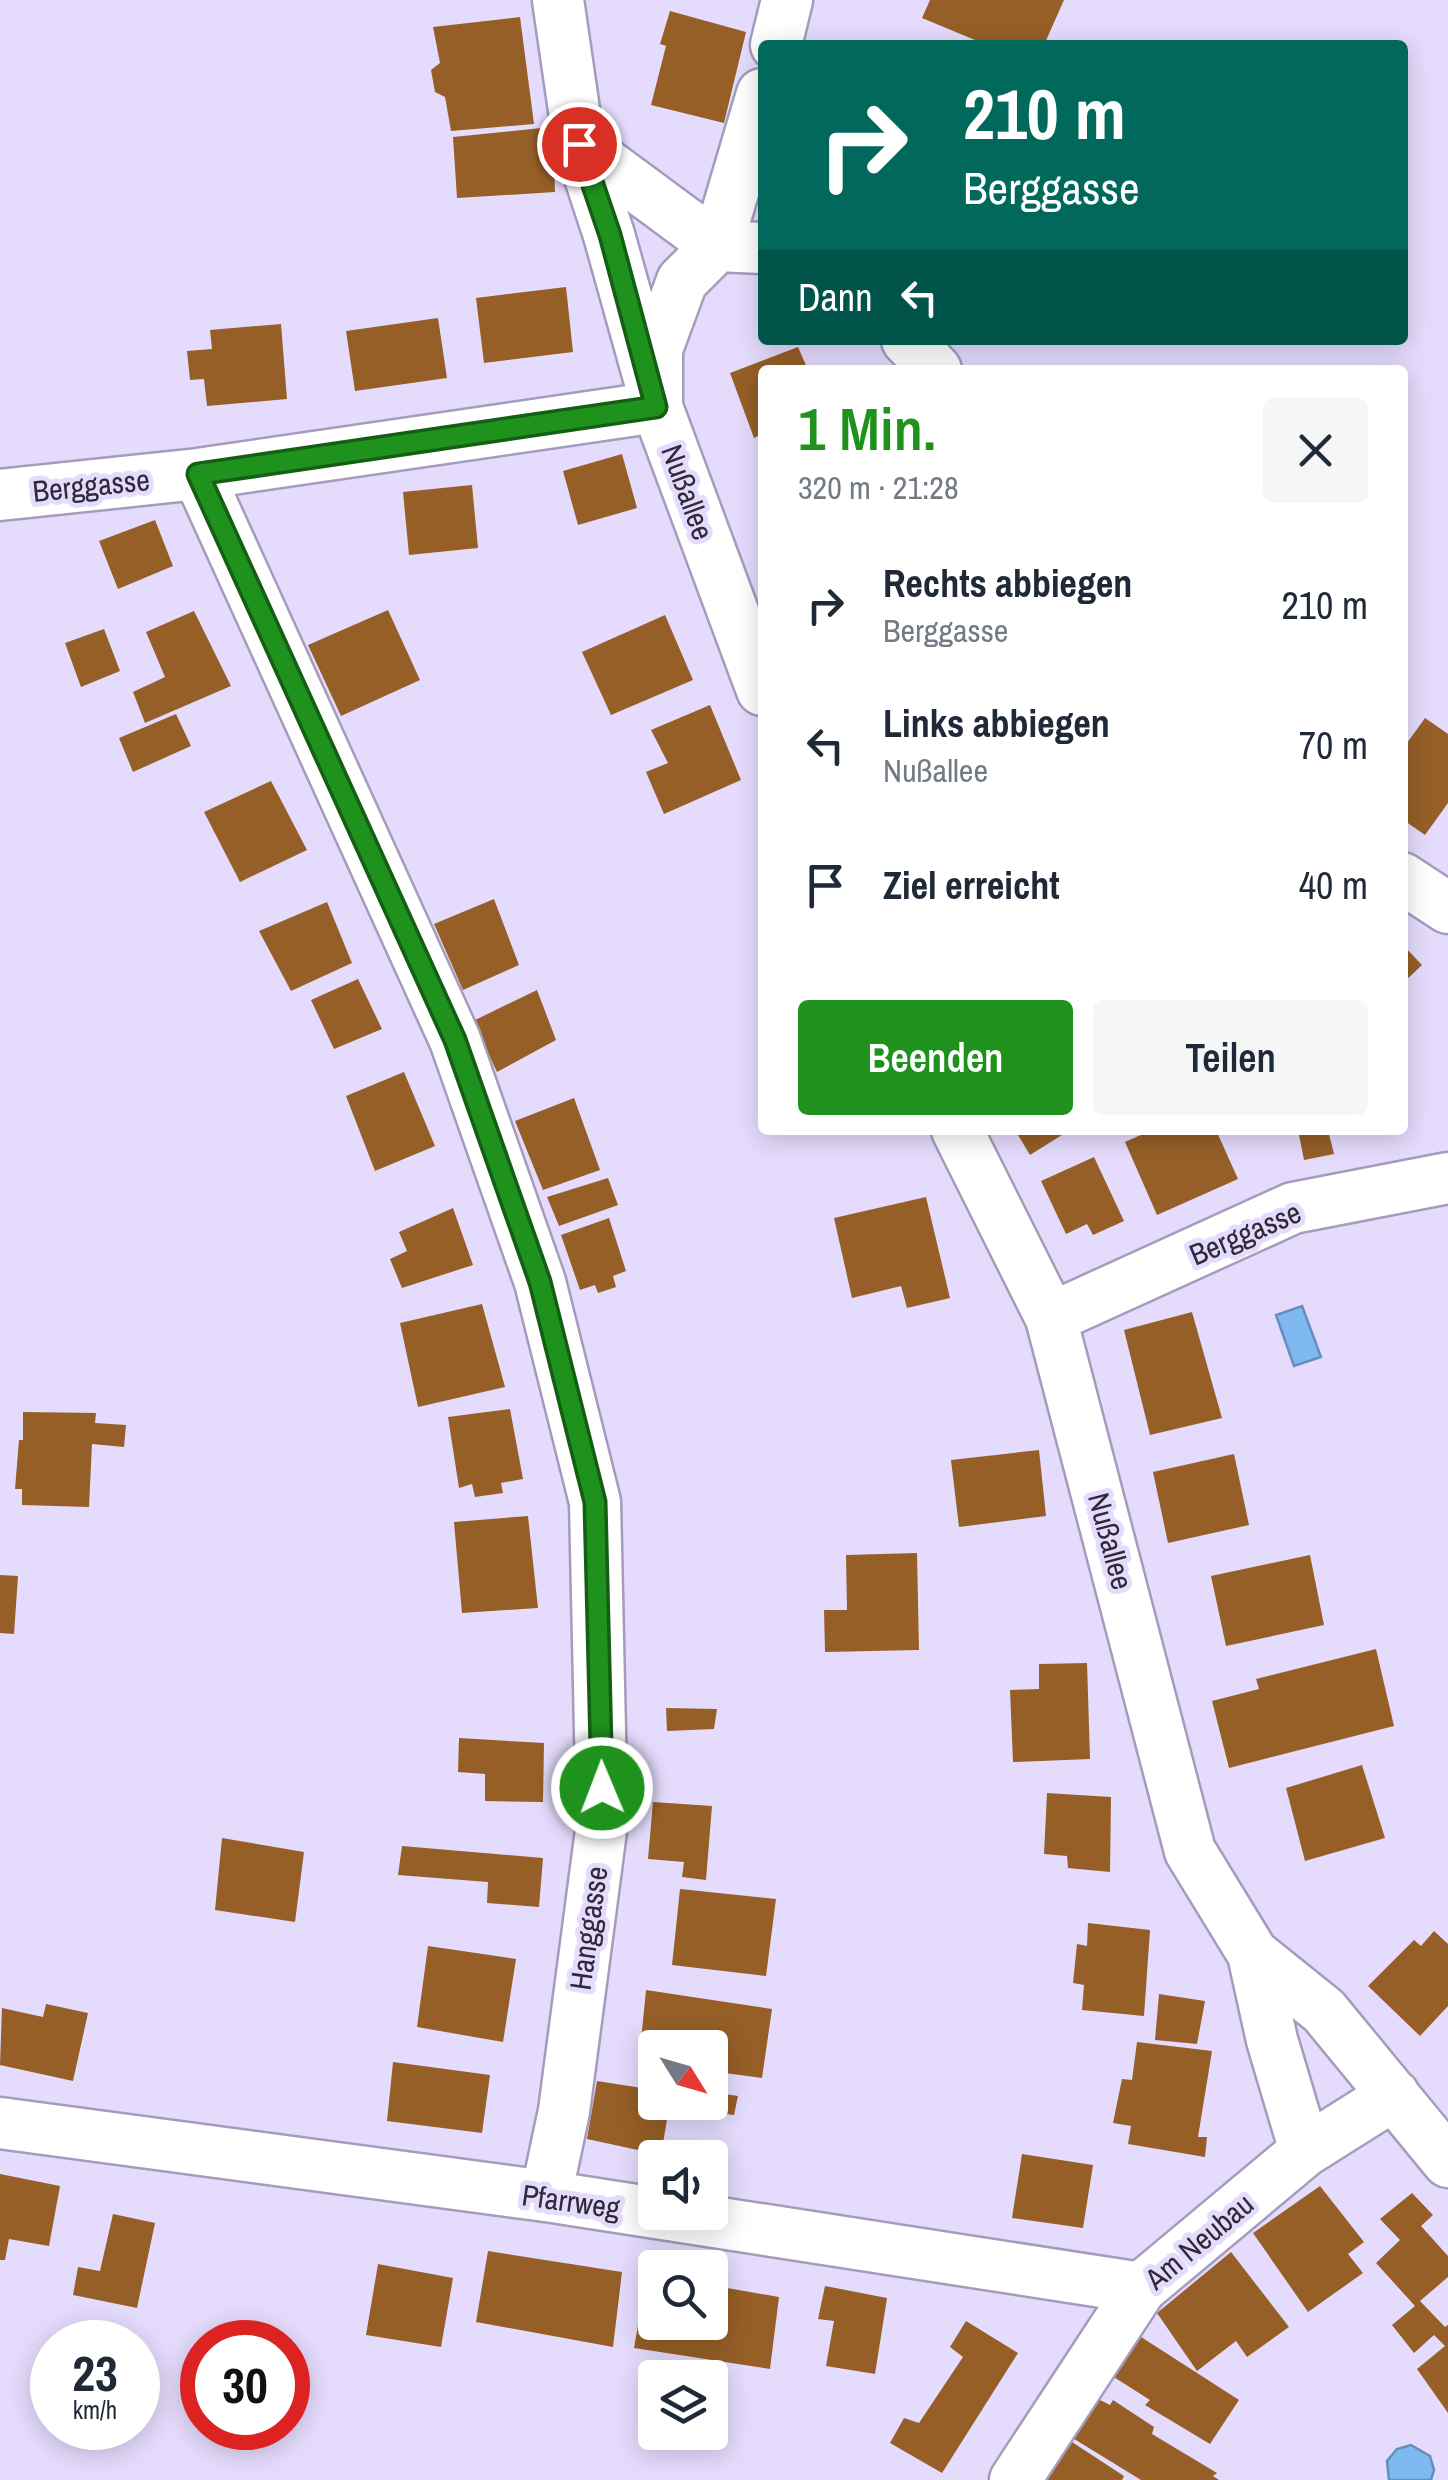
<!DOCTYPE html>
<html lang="de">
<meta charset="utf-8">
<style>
:root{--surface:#fff;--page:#f6f6f7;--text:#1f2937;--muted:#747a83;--accent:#1e921d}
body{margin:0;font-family:"Archivo Narrow",sans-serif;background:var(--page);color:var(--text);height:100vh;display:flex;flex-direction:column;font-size:38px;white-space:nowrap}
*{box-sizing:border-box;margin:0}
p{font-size:32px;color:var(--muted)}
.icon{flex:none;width:55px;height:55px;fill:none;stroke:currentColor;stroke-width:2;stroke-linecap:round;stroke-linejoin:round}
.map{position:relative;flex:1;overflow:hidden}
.details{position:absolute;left:758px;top:365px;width:650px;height:770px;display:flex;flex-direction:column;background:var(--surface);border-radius:10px;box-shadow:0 5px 25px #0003}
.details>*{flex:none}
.banner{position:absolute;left:758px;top:40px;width:650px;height:305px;border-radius:10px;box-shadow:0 5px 25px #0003;background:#00695c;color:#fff;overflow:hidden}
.needle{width:65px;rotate:127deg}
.buttons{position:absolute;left:638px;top:2030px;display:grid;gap:20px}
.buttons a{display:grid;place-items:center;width:90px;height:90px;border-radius:10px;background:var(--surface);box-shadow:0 5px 25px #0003;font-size:50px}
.speed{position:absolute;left:30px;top:2320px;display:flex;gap:20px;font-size:50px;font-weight:700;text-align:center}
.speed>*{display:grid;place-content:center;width:130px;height:130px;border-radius:50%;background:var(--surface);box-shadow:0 5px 25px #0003;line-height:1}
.speed small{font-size:25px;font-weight:400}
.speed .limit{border:15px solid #d22;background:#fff;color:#111}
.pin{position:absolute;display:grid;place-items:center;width:85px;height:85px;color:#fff;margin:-42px;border:5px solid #fff;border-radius:50%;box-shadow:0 2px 10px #0007}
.me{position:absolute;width:110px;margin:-55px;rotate:359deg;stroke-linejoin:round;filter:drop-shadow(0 0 8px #0008)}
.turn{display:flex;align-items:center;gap:35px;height:210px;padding:0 40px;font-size:45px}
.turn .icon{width:130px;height:130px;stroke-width:2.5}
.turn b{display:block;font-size:70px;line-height:85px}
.then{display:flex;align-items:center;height:95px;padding:0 40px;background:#0003;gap:20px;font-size:38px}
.round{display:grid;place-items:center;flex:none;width:105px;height:105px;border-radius:10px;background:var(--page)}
.summary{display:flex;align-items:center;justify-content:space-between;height:170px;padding:0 40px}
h1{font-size:60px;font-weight:600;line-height:75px;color:var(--accent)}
.primary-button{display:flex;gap:20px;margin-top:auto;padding:20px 40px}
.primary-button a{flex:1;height:115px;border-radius:10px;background:var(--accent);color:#fff;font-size:40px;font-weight:600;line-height:115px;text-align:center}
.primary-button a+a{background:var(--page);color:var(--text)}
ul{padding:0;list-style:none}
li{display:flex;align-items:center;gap:30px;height:140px;padding:0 40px}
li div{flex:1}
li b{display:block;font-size:38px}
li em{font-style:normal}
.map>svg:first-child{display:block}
.water{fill:#7fb9f1;stroke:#678eb9;stroke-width:2.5}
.building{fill:#965f27}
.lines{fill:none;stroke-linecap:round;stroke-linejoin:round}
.minor-casing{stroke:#a49cbb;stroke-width:55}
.minor{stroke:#fff;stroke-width:50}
.route-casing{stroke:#145f13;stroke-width:25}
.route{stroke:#1e921d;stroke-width:18}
.labels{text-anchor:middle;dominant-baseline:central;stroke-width:10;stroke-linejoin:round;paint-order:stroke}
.street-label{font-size:30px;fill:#2e2a37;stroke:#e5dcfd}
</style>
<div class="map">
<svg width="1448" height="2480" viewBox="0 0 1448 2480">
<rect width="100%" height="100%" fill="#e5dcfd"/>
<path class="water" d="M1302 1306 1321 1357 1294 1366 1276 1315Z
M1411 2445 1430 2456 1434 2470 1431 2480H1389L1387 2461 1397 2449Z"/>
<path class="building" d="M930 0H1064L1044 45H987L922 18Z
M670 11 746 32 724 123 651 105 666 46 660 44Z
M520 17 534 124 451 131 445 97 435 92 431 70 440 63 433 27Z
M541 128 543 163 554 164 555 192 457 198 453 137Z
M566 287 573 352 484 363 476 298Z
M438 318 447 378 355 391 346 331Z
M281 324 287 399 207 406 204 379 190 380 187 351 212 349 210 330Z
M798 347 808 370H762V434L754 438 730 373Z
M622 454 637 508 578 525 563 471Z
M472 485 478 548 409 555 403 492Z
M155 520 173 566 118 589 99 541Z
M388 610 420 680 341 716 308 645Z
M194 611 231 686 145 723 133 692 165 677 146 632Z
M665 615 693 680 611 715 582 652Z
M104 629 120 671 81 687 65 643Z
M710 705 741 780 664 814 646 772 668 763 651 730Z
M176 714 191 746 133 772 119 738Z
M1425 718 1448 734V803L1425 835 1402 819V750Z
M271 781 307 850 240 882 204 812Z
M494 899 519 965 463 990 434 924Z
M327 902 352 963 291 991 259 931Z
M1402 944 1422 965 1402 984Z
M358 979 382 1029 334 1049 311 1000Z
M537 990 556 1040 497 1072 473 1021Z
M404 1072 435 1146 375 1171 346 1096Z
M574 1098 600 1170 543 1190 515 1121Z
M1015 1130H1070L1030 1155Z
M1152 1130H1216L1238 1179 1157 1215 1125 1142Z
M1298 1130H1328L1334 1154 1304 1160Z
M1094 1157 1124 1221 1093 1235 1087 1224 1066 1234 1041 1181Z
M608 1178 618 1205 559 1226 547 1197Z
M926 1197 950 1298 907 1308 901 1286 852 1298 834 1218Z
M453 1208 473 1265 402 1288 390 1259 407 1251 399 1232Z
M609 1218 626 1271 613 1276 616 1287 598 1293 595 1285 580 1290 561 1235Z
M482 1304 505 1387 418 1407 400 1323Z
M1192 1312 1222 1418 1150 1435 1124 1330Z
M510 1409 523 1479 501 1483 503 1493 475 1497 472 1484 459 1488 448 1417Z
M23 1412 96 1413 95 1423 126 1425 124 1447 92 1444 89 1507 22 1505V1489H15L19 1440H23Z
M1039 1450 1046 1516 959 1527 951 1460Z
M1234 1454 1249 1525 1168 1543 1153 1472Z
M528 1516 538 1608 462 1613 454 1522Z
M917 1553 919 1650 825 1652 824 1610H847L846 1555Z
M1310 1555 1324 1625 1226 1646 1211 1576Z
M0 1575 18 1576 14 1634 0 1633Z
M1376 1649 1394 1726 1229 1768 1212 1701 1259 1689 1256 1679Z
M1087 1663 1090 1759 1013 1762 1010 1690 1039 1689V1664Z
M666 1708 717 1709 714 1729 667 1731Z
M459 1738 544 1743 543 1802 485 1801V1774L458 1772Z
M1362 1765 1385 1838 1305 1861 1286 1788Z
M1047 1793 1111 1797 1110 1872 1068 1868 1067 1856 1044 1854Z
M653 1802 712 1806 706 1880 682 1877 684 1862 648 1859Z
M222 1838 304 1852 295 1922 215 1910Z
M402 1846 543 1858 539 1907 487 1903 488 1882 398 1875Z
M680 1889 776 1899 766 1976 672 1965Z
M1088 1923 1150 1930 1144 2016 1082 2010 1084 1985 1073 1983 1077 1944 1087 1946Z
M1434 1931 1448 1944V2006L1420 2036 1368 1986 1414 1940 1421 1946Z
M428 1946 516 1959 503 2042 417 2027Z
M646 1990 772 2009 762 2078 710 2071V2048H655V2063L639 2061Z
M1159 1994 1205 2001 1197 2044 1155 2040Z
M46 2004 88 2013 73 2081 0 2065 2 2008 43 2017Z
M1137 2042 1212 2051 1198 2137H1207L1205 2157 1128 2144 1131 2126 1113 2123 1122 2079 1132 2080Z
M393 2062 490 2075 482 2133 387 2121Z
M597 2081 655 2090V2102H670L661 2155 587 2139Z
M710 2092 738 2096 734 2115 684 2109V2102H710Z
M1022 2154 1093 2165 1083 2228 1012 2218Z
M0 2174 60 2186 49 2246 9 2239 5 2260H0Z
M1320 2186 1364 2242 1348 2254 1363 2273 1308 2312 1253 2233Z
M1412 2193 1433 2215 1421 2226 1448 2256V2277L1420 2301 1445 2327 1448 2325V2413L1417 2369 1445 2346 1434 2335 1414 2353 1392 2325 1415 2306 1376 2263 1400 2240 1380 2219Z
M113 2214 155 2223 137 2308 73 2295 78 2267 100 2271Z
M488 2251 622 2272 613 2347 476 2322Z
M1231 2252 1289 2327 1247 2357 1236 2341 1197 2371 1157 2313Z
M378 2264 453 2278 441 2347 366 2335Z
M647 2274 655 2275V2322H710V2285L779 2297 770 2369 634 2348Z
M825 2286 887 2298 875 2374 826 2366 834 2321 818 2319Z
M966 2321 1018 2353 942 2473 890 2443 904 2418 919 2423 963 2357 950 2347Z
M1138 2335 1239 2400 1210 2444 1145 2405 1150 2400 1109 2374Z
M1096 2398 1110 2405 1113 2400 1154 2427 1152 2434 1217 2473 1213 2476 1219 2480H1141L1071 2437Z
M1072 2442 1124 2476 1122 2480H1047Z"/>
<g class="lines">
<g class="minor-casing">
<path id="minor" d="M558 0 579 144 609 235 657 407 762 690
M776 45 787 0
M579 144 717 246 762 248
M907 340 936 370
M198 474 455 1040 540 1282 595 1502 602 1823 564 2111 546 2196
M0 495 198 474 657 407V349L682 281 717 246 762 94
M1402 878 1448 908
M957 1130 1051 1318 1190 1851 1253 1954 1324 2011 1448 2162
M1051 1318 1293 1208 1448 1178
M1253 1954 1272 2040 1305 2151
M0 2123 546 2196 1141 2288
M1015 2480 1141 2288 1305 2151 1394 2095"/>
</g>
<use href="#minor" class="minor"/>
</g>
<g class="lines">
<g class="route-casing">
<path id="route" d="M579 144 610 235 656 407 198 474 455 1040 540 1282 595 1502 602 1788"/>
</g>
<use href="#route" class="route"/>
</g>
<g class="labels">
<g class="street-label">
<text transform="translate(91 485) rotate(-6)">Berggasse</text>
<text transform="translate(688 492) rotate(70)">Nußallee</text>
<text transform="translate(1245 1233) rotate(-23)">Berggasse</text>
<text transform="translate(1111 1541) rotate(75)">Nußallee</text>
<text transform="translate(588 1928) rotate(-82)">Hanggasse</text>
<text transform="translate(571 2201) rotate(8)">Pfarrweg</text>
<text transform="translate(1199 2241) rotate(-40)">Am Neubau</text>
</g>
</g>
</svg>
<div class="buttons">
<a><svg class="needle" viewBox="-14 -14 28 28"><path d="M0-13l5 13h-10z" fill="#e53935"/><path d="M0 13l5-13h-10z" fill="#747a83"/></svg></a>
<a><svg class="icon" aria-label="sound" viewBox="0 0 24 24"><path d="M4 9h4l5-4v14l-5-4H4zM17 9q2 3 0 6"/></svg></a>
<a><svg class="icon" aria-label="search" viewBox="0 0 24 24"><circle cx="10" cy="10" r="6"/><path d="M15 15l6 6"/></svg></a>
<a><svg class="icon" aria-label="layers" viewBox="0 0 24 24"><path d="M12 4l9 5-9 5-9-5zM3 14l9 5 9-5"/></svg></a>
</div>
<div class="speed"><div>23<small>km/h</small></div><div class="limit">30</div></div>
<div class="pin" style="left:579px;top:144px;background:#d93025"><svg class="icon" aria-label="arrive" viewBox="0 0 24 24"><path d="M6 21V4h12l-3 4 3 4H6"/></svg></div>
<svg class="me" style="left:602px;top:1788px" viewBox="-20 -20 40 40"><circle r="17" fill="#1e921d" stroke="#fff" stroke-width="3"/><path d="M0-11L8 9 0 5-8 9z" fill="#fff"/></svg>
<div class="banner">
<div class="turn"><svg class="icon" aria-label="right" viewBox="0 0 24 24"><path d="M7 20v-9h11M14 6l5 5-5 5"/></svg><div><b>210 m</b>Berggasse</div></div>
<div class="then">Dann<svg class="icon" aria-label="left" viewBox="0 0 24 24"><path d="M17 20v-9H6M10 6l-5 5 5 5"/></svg></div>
</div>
<section class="details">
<div class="summary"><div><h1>1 Min.</h1><p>320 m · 21:28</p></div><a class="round"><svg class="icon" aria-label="close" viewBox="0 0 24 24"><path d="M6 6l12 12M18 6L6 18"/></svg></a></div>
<ul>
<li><svg class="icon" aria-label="right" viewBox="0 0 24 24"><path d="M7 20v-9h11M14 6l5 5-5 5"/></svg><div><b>Rechts abbiegen</b><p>Berggasse</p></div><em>210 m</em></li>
<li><svg class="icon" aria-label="left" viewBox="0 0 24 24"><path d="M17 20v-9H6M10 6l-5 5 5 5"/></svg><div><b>Links abbiegen</b><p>Nußallee</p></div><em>70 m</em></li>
<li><svg class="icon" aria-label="arrive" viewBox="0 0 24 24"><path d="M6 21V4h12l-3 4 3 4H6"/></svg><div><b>Ziel erreicht</b></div><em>40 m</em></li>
</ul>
<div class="primary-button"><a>Beenden</a><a>Teilen</a></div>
</section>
</div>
